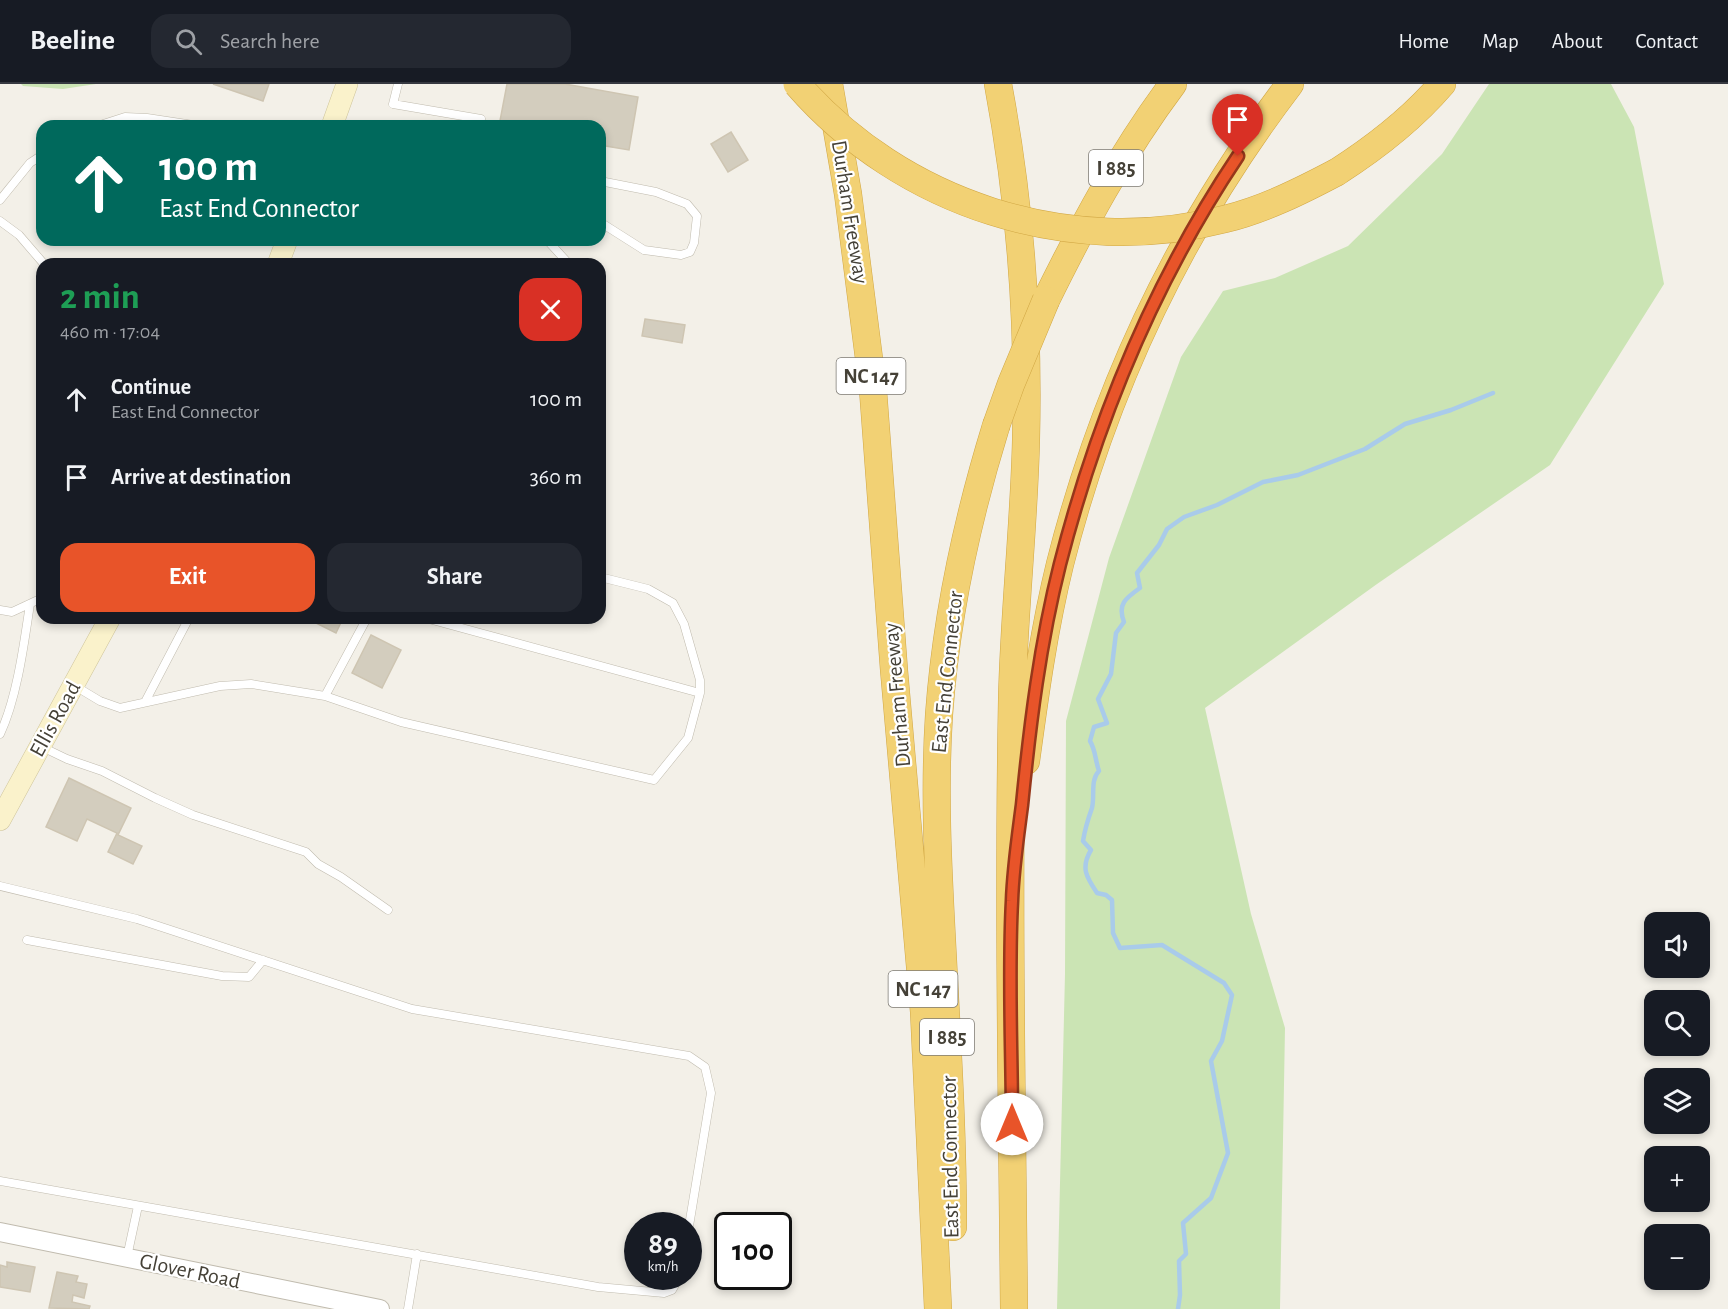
<!DOCTYPE html>
<meta charset="utf-8">
<style>
:root{--surface:#171b24;--page:#242831;--text:#f1f3f6;--muted:#9ea1a6;--line:#363941;--accent:#e85429}
body{margin:0;font-family:"Alegreya Sans",sans-serif;background:var(--page);color:var(--text);height:100vh;display:flex;flex-direction:column;font-size:22px;white-space:nowrap}
*{box-sizing:border-box;margin:0}
p{font-size:20px;color:var(--muted)}
.icon{flex:none;width:33px;height:33px;fill:none;stroke:currentColor;stroke-width:2;stroke-linecap:round;stroke-linejoin:round}
.map{position:relative;flex:1;overflow:hidden}
.details{position:absolute;left:36px;top:174px;width:570px;height:366px;display:flex;flex-direction:column;background:var(--surface);border-radius:18px;box-shadow:0 3px 9px #0003}
.details>*{flex:none}
.hud{position:absolute;left:36px;top:36px;width:570px;height:126px;border-radius:18px;box-shadow:0 3px 9px #0003;background:#00695c;color:#fff;overflow:hidden}
.buttons{position:absolute;left:1644px;top:828px;display:grid;gap:12px}
.buttons a{display:grid;place-items:center;width:66px;height:66px;border-radius:12px;background:var(--surface);box-shadow:0 3px 9px #0003;font-size:30px}
.speed{position:absolute;left:624px;top:1128px;display:flex;gap:12px;font-size:30px;font-weight:700;text-align:center}
.speed>*{display:grid;place-content:center;width:78px;height:78px;border-radius:50%;background:var(--surface);box-shadow:0 3px 9px #0003;line-height:1}
.speed small{font-size:15px;font-weight:400}
.speed .limit{border:3px solid #111;border-radius:9px;background:#fff;color:#111}
.pin{position:absolute;display:grid;place-items:center;width:51px;height:51px;color:#fff;margin:-62px -26px;border-radius:50% 50% 50% 0;rotate:-45deg;box-shadow:0 0 6px #0007}
.pin .icon{rotate:45deg}
.me{position:absolute;width:66px;margin:-33px;rotate:0deg;stroke-linejoin:round;filter:drop-shadow(0 0 4px #0008)}
.turn{display:flex;align-items:center;gap:21px;height:126px;padding:0 24px;font-size:27px}
.turn .icon{width:78px;height:78px;stroke-width:2.5}
.turn b{display:block;font-size:42px;line-height:51px}
.round{display:grid;place-items:center;flex:none;width:63px;height:63px;border-radius:18px;background:var(--page)}
.headline{display:flex;align-items:center;justify-content:space-between;height:102px;padding:0 24px}
h1{font-size:36px;font-weight:600;line-height:45px;color:#1e9e55}
.button{display:flex;gap:12px;margin-top:auto;padding:12px 24px}
.button a{flex:1;height:69px;border-radius:18px;background:var(--accent);color:#fff;font-size:24px;font-weight:600;line-height:69px;text-align:center}
.button a+a{background:var(--page);color:var(--text)}
ul{padding:0;list-style:none}
li{display:flex;align-items:center;gap:18px;height:78px;padding:0 24px}
li div{flex:1}
li b{display:block;font-size:22px}
li em{font-style:normal}
header{display:flex;align-items:center;gap:36px;box-sizing:border-box;height:84px;padding:0 30px;background:var(--surface);border-bottom:2px solid var(--line)}
header strong{font-size:28px}
nav{display:flex;gap:33px;margin-inline-start:auto;font-size:21px}
.search{width:420px;height:54px;background:var(--page);display:flex;align-items:center;gap:15px;box-sizing:border-box;padding:0 21px;border-radius:18px;color:var(--muted);font-size:22px}
.map>svg:first-child{display:block}
.green{fill:#cbe4b4}
.lines{fill:none;stroke-linecap:round;stroke-linejoin:round}
.stream{stroke:#a9cbea;stroke-width:4.5}
.building{fill:#d3cdbe;stroke:#cec5b2;stroke-width:1.5}
.service-casing{stroke:#c0bbae;stroke-width:9}
.tertiary-casing{stroke:#c0bbae;stroke-width:20}
.secondary-casing{stroke:#cfc59b;stroke-width:22}
.motorway-casing{stroke:#d1a744;stroke-width:28}
.service{stroke:#fff;stroke-width:8}
.tertiary{stroke:#fff;stroke-width:18}
.secondary{stroke:#faf2cb;stroke-width:21}
.motorway{stroke:#f2d174;stroke-width:27}
.motorway-bridge-casing{stroke:#d1a744;stroke-width:28;stroke-linecap:butt}
.motorway-bridge{stroke:#f2d174;stroke-width:27}
.route-casing{stroke:#97371b;stroke-width:15}
.route{stroke:#e85429;stroke-width:10}
.labels{text-anchor:middle;dominant-baseline:central;stroke-width:4.5;stroke-linejoin:round;paint-order:stroke}
.shield{fill:#fff;stroke:#7d7a73;stroke-width:1.5}
.shield-label{font-size:21px;font-weight:bold;fill:#454137}
.street-label{font-size:22px;fill:#454137;stroke:#fff}
</style>
<header>
<strong>Beeline</strong>
<div class="search"><svg class="icon" aria-label="search" viewBox="0 0 24 24"><circle cx="10" cy="10" r="6"/><path d="M15 15l6 6"/></svg>Search here</div>
<nav><a>Home</a><a>Map</a><a>About</a><a>Contact</a></nav>
</header>
<div class="map">
<svg width="1728" height="1225" viewBox="0 0 1728 1225">
<rect width="100%" height="100%" fill="#f3f0e8"/>
<path class="green" d="M21 0H96L63 5 23 2Z
M1489 0H1611L1634 43 1664 200 1550 381 1377 500 1205 624 1251 830 1285 944 1280 1225H1057L1065 890 1066 637 1109 474 1181 273 1223 207 1275 194 1348 162 1442 70Z"/>
<g class="lines">
<path class="stream" d="M1178 1225 1180 1211 1179 1177 1186 1170 1183 1139 1211 1114 1228 1069 1211 977 1222 957 1232 911 1224 899 1162 861 1120 864 1113 849 1112 816 1106 811 1097 809C1087 794 1080 784 1091 766L1083 757C1085 745 1088 735 1092 724 1095 712 1090 696 1099 687 1095 676 1096 667 1090 657L1094 643 1107 639 1098 615 1111 590 1116 549 1124 538C1117 520 1126 514 1140 504L1137 489 1159 461 1167 445 1184 433 1217 421 1263 398 1298 391 1365 365 1405 340 1451 326 1493 309"/>
</g>
<path class="building" d="M213 0H269L263 17Z
M507 0H565L638 13 629 66 600 61V42H499Z
M731 48 748 76 728 88 711 60Z
M645 235 685 241 682 259 642 252Z
M306 534H343L336 549Z
M371 551 401 566 382 604 352 589Z
M69 694 131 724 118 751 142 762 133 780 108 768 117 749 87 735 77 757 46 743Z
M7 1178 35 1183 30 1208 0 1203V1181L7 1183Z
M57 1188 78 1192 76 1198 87 1200 84 1214 73 1211 72 1218 90 1222 89 1225 49 1224Z"/>
<g class="lines">
<g class="service-casing">
<path id="service" d="M398 0 393 20 481 35
M97 42 125 33 147 34 200 42
M600 97 656 108 687 120 697 132 694 159 690 168 681 171 644 166 603 140 600 136
M0 116 30 79 42 71
M0 137 19 151 44 180
M547 156 569 180
M0 526 12 528 42 514
M425 534 700 609
M75 602 100 617 120 624 220 602 251 600 325 612 401 638 654 696 688 654 700 609V596L684 540 673 519 648 505 600 493
M325 612 367 534
M145 618 189 534
M0 650C17 614 24 560 30 520
M42 663 67 675 102 687 155 714 193 731 306 768 318 780 341 793 388 826
M0 802 137 835 412 925 689 972 705 983 711 1009 688 1148
M27 856 222 892 249 893 263 876
M0 1097 598 1203 664 1209 672 1206 680 1192
M127 1173 138 1122
M408 1225 417 1170"/>
</g>
<g class="tertiary-casing">
<path id="tertiary" d="M0 1148 380 1225"/>
</g>
<g class="secondary-casing">
<path id="secondary" d="M332 42 347 0
M278 180 287 156
M0 736 110 534"/>
</g>
<g class="motorway-casing">
<path id="motorway" d="M829 0 848 110 873 306 894 586 924 928 938 1225
M998 0C1020 117 1029 237 1026 356 1024 442 1014 528 1012 615 1008 818 1012 1022 1014 1225
M1337 88C1376 63 1412 35 1442 0
M1046 216C1083 141 1122 68 1173 0
M1026 677C1035 611 1044 545 1060 480 1104 306 1181 143 1290 0
M953 1143C953 1048 947 952 942 857 938 782 934 706 939 631 946 533 967 436 996 342"/>
</g>
<use href="#service" class="service"/>
<use href="#tertiary" class="tertiary"/>
<use href="#secondary" class="secondary"/>
<use href="#motorway" class="motorway"/>
<g class="motorway-bridge-casing">
<path id="motorway-bridge" d="M797 0C901 120 1070 175 1225 135 1265 125 1301 107 1337 88
M996 342 1011 300 1046 216"/>
</g>
<use href="#motorway-bridge" class="motorway-bridge"/>
</g>
<g class="lines">
<g class="route-casing">
<path id="route" d="M1012 1040C1012 966 1008 891 1012 817 1013 785 1018 752 1022 721 1030 640 1040 559 1060 480 1097 336 1155 196 1238 72"/>
</g>
<use href="#route" class="route"/>
</g>
<g class="labels">
<g class="shield">
<rect x="1089" y="66" width="54" height="36" rx="4.5"/>
<rect x="836.5" y="274" width="69" height="36" rx="4.5"/>
<rect x="888.5" y="887" width="69" height="36" rx="4.5"/>
<rect x="920" y="935" width="54" height="36" rx="4.5"/>
</g>
<g class="shield-label">
<text x="1116" y="84">I 885</text>
<text x="871" y="292">NC 147</text>
<text x="923" y="905">NC 147</text>
<text x="947" y="953">I 885</text>
</g>
<g class="street-label">
<text transform="translate(850 128) rotate(81)">Durham Freeway</text>
<text transform="translate(947 588) rotate(-84)">East End Connector</text>
<text transform="translate(897 611) rotate(-95)">Durham Freeway</text>
<text transform="translate(55 635) rotate(-61)">Ellis Road</text>
<text transform="translate(950 1073) rotate(-91)">East End Connector</text>
<text transform="translate(190 1187) rotate(12)">Glover Road</text>
</g>
</g>
</svg>
<div class="buttons">
<a><svg class="icon" aria-label="sound" viewBox="0 0 24 24"><path d="M4 9h4l5-4v14l-5-4H4zM17 9q2 3 0 6"/></svg></a>
<a><svg class="icon" aria-label="search" viewBox="0 0 24 24"><circle cx="10" cy="10" r="6"/><path d="M15 15l6 6"/></svg></a>
<a><svg class="icon" aria-label="layers" viewBox="0 0 24 24"><path d="M12 4l9 5-9 5-9-5zM3 14l9 5 9-5"/></svg></a>
<a>+</a>
<a>−</a>
</div>
<div class="speed"><div>89<small>km/h</small></div><div class="limit">100</div></div>
<div class="pin" style="left:1238px;top:72px;background:#d93025"><svg class="icon" aria-label="arrive" viewBox="0 0 24 24"><path d="M6 21V4h12l-3 4 3 4H6"/></svg></div>
<svg class="me" style="left:1012px;top:1040px" viewBox="-20 -20 40 40"><circle r="19" fill="#fff"/><path d="M0-13L10 11 0 6-10 11z" fill="#e85429"/></svg>
<div class="hud">
<div class="turn"><svg class="icon" aria-label="ahead" viewBox="0 0 24 24"><path d="M12 20V5M6 11l6-6 6 6"/></svg><div><b>100 m</b>East End Connector</div></div>
</div>
<section class="details">
<div class="headline"><div><h1>2 min</h1><p>460 m · 17:04</p></div><a class="round" style="background:#d93025;color:#fff"><svg class="icon" aria-label="close" viewBox="0 0 24 24"><path d="M6 6l12 12M18 6L6 18"/></svg></a></div>
<ul>
<li><svg class="icon" aria-label="ahead" viewBox="0 0 24 24"><path d="M12 20V5M6 11l6-6 6 6"/></svg><div><b>Continue</b><p>East End Connector</p></div><em>100 m</em></li>
<li><svg class="icon" aria-label="arrive" viewBox="0 0 24 24"><path d="M6 21V4h12l-3 4 3 4H6"/></svg><div><b>Arrive at destination</b></div><em>360 m</em></li>
</ul>
<div class="button"><a>Exit</a><a>Share</a></div>
</section>
</div>
